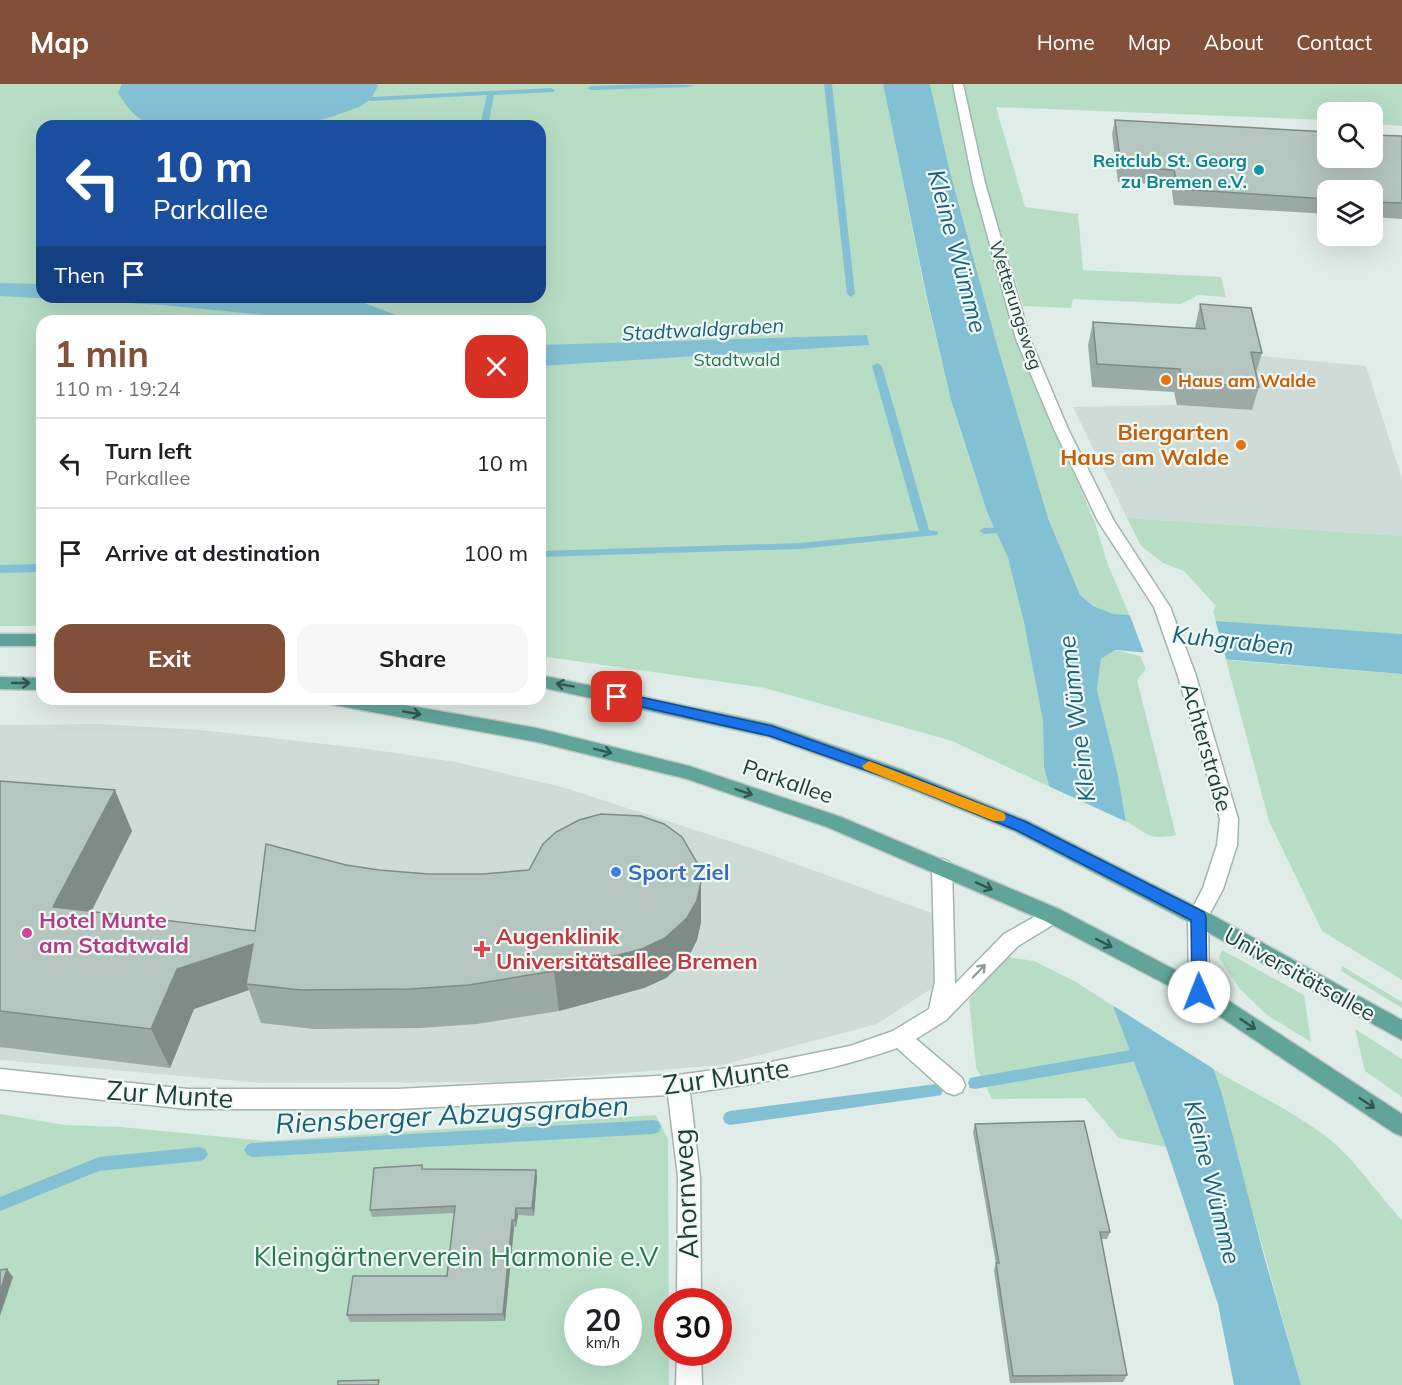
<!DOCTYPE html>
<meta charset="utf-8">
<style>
:root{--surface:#fff;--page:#f6f6f6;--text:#202124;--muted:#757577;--line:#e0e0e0;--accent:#825038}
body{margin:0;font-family:Mulish,sans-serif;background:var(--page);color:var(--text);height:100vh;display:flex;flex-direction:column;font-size:22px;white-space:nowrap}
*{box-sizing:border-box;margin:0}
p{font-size:20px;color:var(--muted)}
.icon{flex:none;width:33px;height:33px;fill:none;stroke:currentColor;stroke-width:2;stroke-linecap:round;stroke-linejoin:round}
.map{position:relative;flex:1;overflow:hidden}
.panel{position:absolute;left:36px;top:231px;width:510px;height:390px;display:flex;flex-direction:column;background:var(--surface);border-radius:18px;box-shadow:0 6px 24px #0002}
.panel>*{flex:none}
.hud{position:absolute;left:36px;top:36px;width:510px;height:183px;border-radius:18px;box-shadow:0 6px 24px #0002;background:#1a4fa0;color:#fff;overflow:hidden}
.controls{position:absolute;left:1317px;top:18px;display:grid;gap:12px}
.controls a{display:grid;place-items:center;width:66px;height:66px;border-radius:12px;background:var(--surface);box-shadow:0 6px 24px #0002;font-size:30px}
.speed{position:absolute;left:564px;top:1204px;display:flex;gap:12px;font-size:30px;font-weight:700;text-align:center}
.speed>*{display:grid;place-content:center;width:78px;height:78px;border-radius:50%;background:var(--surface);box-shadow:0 6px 24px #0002;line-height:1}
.speed small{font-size:15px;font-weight:400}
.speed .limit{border:9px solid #d22;background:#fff;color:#111}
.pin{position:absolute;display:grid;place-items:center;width:51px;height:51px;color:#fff;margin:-26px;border-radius:12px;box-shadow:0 3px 9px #0006}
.me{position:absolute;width:66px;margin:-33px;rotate:359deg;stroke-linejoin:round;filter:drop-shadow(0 0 4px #0008)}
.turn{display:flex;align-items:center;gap:21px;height:126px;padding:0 18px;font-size:27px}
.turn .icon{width:78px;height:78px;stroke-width:2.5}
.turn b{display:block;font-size:42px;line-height:51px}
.then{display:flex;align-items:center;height:57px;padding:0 18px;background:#0003;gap:12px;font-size:22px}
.round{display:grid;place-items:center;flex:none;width:63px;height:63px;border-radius:18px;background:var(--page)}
.summary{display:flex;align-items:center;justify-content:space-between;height:102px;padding:0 18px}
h1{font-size:36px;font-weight:700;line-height:45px;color:var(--accent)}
.cta{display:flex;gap:12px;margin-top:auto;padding:12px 18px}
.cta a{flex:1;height:69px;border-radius:18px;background:var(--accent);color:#fff;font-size:24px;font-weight:700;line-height:69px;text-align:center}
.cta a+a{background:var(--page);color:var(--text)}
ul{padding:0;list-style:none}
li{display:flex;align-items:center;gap:18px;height:90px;padding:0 18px;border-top:2px solid var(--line)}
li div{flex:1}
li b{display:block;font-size:22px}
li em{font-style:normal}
header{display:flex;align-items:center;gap:36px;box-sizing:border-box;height:84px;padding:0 30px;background:var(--accent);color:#fff}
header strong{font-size:28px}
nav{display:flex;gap:33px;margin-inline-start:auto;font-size:21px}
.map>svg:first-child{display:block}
.built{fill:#cedbd7}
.green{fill:#b7dec5;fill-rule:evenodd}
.water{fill:#84c0d4}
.pier{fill:#e0ece7}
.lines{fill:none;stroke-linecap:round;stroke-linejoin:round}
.stream{fill:#84c0d4;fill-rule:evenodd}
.minor-casing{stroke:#a2b4af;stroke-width:3}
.major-casing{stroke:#c0c9c7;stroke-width:3}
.minor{fill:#fff;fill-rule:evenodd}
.major{fill:#61a499;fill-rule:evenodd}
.wall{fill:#9caaa6}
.shaded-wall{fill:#7f8b87}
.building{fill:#b5c6c1;stroke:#7f8b87;stroke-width:1.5}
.oneway{stroke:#305750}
.oneway2{stroke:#8f9e9c}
.route{fill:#1a73e8;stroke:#114b97;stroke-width:1.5}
.slow{fill:#f59e0b}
.culture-dot{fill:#0f9aa8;stroke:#f0f8f5;stroke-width:2}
.food-dot{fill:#e8710a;stroke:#f0f8f5;stroke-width:2}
.shop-dot{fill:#3f7fe0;stroke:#f0f8f5;stroke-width:2}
.hotel-dot{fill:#d1479c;stroke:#f0f8f5;stroke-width:2}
.health-dot{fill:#e0444e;stroke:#f0f8f5;stroke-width:2}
.labels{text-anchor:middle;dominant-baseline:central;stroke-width:4.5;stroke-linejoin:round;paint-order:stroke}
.far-culture-label{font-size:18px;font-weight:bold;fill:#0d838f;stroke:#f0f8f5;text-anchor:end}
.far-street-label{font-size:18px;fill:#1f3d38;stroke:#f0f8f5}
.far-park-label{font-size:18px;fill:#28764d;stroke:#f0f8f5}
.far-food-label{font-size:18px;font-weight:bold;fill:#c56008;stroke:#f0f8f5;text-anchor:start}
.far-water-label{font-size:20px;font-style:italic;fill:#17617c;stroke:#f0f8f5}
.food-label{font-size:22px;font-weight:bold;fill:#c56008;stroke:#f0f8f5;text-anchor:end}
.street-label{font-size:22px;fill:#1f3d38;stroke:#f0f8f5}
.shop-label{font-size:22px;font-weight:bold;fill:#366cbe;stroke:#f0f8f5;text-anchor:start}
.hotel-label{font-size:22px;font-weight:bold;fill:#b23c85;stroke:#f0f8f5;text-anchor:start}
.health-label{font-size:22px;font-weight:bold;fill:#be3a42;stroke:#f0f8f5;text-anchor:start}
.water-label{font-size:24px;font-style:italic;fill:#17617c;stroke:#f0f8f5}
.near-street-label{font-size:27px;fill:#1f3d38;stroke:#f0f8f5}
.near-park-label{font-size:27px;fill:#28764d;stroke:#f0f8f5}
.near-water-label{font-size:28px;font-style:italic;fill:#17617c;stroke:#f0f8f5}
</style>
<header>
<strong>Map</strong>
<nav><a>Home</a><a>Map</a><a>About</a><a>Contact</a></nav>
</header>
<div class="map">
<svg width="1402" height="1301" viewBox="0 0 1402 1301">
<rect width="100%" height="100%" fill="#e0ece7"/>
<path class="built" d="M1250 271 1366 282 1402 395V452L1127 434 1073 323 1176 321 1251 326Z
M99 640 200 646 368 665 455 678 562 703 760 767 937 831 940 899 877 940 722 981 515 998 263 999 0 976V641Z"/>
<path class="green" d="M0 0H883L927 217 951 316 987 428 1008 474 1024 539 1043 637 1044 684 1050 703 952 657 765 604 540 572V237H42V542H0ZM42 42H540V213H42Z
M930 0H1402V42L1373 40 1372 28H1328L1327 36 996 23 1025 123 1078 130 1083 186 1221 193 1226 213 1198 211 1181 220 1073 215 1071 224 1023 222 1008 171 993 174 1017 257 1095 439 1108 481 1130 532 1112 530 1093 522 1080 511 1048 434 994 250 949 84Z
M1127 434 1402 452V550L1216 538 1213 527 1216 522 1184 487 1163 479 1141 462Z
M1115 566 1140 572 1146 585 1137 596 1176 751C1146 757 1150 749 1126 738L1118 691 1097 606 1101 575Z
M1226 576 1402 590V896L1322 847 1269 737Z
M1222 866 1304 911 1311 958 1267 931 1240 905 1219 874Z
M1007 873 1034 877 1076 898 1113 922 1166 1063 1119 1054 1085 1014 992 1015 976 983 969 916Z
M1342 882 1402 918V924L1341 887Z
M1355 945 1402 975V1013L1365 987Z
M1213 985C1248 1006 1287 1024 1320 1048 1355 1073 1374 1107 1402 1136V1301H1301Z
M0 1030 65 1041 121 1043 266 1057 656 1031 668 1055 669 1301H0ZM578 1218H628V1269H578Z"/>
<path class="water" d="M122 0H377L378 2 371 15 359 23 331 33 297 42H154C137 36 127 24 118 9Z
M883 0H930L949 84 994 250 1048 434 1080 511 1093 522 1113 530 1402 550V590L1115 566 1101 575 1097 606 1118 691 1126 738 1221 1007 1264 1172 1301 1301H1234L1218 1220 1166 1063 1113 922 1044 684 1043 637 1024 539 1008 474 987 428 951 316 927 214Z
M0 199 42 200V213H349L411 237H329L162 221 0 212Z
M867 251 869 261 540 282V261Z"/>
<path class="pier" d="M1129 529 1215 535 1227 579 1145 572Z
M1046 701 1129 739 1217 987 1109 919Z"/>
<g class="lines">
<path class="stream" d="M651 0 694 1 690 3 591 6 587 4 591 2Z
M824 0H832L855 210 851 213 847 210Z
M551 4 555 6 554 8 494 11 488 42H480L487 11 371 17 367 15 371 13Z
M877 279 882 282 929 446 937 447 938 449 937 451 800 465 540 473V467L800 459 919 447 872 282Z
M1010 443 1015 446 1014 448 984 450 979 447 984 444Z
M42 480V488L0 489V481Z
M1148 963 1153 965 1155 969 1153 973 1148 975 975 1005 970 1004 968 999 970 994 975 993Z
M936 1000 941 1001 943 1006 941 1011 936 1012 730 1041 725 1039 723 1034 725 1029 730 1027Z
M654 1036 659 1038 661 1043 659 1048 654 1050 252 1073 247 1071 244 1066 247 1061 252 1059Z
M200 1063 205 1065 208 1070 205 1075 200 1077 99 1087 0 1127V1113L99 1073Z"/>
<g class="minor-casing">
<path id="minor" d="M953 0H963L985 99 1030 255 1068 345 1114 437 1170 523 1195 589 1238 735 1237 761 1223 805 1208 833 1209 908 1206 914 1199 917 1192 914 1189 908 1188 833 1203 804 1217 761 1220 735 1177 589 1154 523 1098 437 1054 345 1016 255 973 99Z
M942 775 949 778 952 783 955 900 1004 850 1052 823 1059 825 1062 831 1059 837 1018 862 946 936 916 955 962 994 965 1001 962 1008 954 1011 946 1008 897 964C829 988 761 999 690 1009L700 1093 701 1218H677L678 1093 668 1011 397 1025H188L0 1005V985L188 1005H397L678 991 771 978 850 962 893 947 929 925 935 897 932 783 935 778Z
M677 1269H701L702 1301H676Z"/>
</g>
<g class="major-casing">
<path id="major" d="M0 550H42V562H0Z
M540 591 772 640 900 685 1028 737 1205 827 1402 936V956L1191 839 1014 747 886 695 769 653 540 603Z
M0 593 42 594V606L0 605Z
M325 615H370L537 644 689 682 841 733 1059 825 1206 902 1402 1030V1052L1394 1049 1192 914 1045 837 827 743 687 695 537 658 334 621 328 619Z"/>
</g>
<use href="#minor" class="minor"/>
<use href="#major" class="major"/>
</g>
<path class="wall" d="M1115 36 1402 52V135L1372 133V106H1328V130L1174 121 1171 101 1118 98 1112 50Z
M1200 220 1262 269 1256 289 1259 303 1252 326 1177 321 1174 308 1092 303 1088 261 1093 238 1195 244Z
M0 697 132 747 91 828 255 847 346 781 379 786 428 790 701 798V838L697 856 688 874 666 894 644 904 559 927 477 940 420 944 314 945 261 939 249 906 194 925 170 984 0 963Z
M975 1040 1110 1148 1107 1155H1101L1127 1291 1123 1298 1010 1299 994 1186 996 1180 973 1048Z
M423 1085 536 1086 537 1093 534 1132 518 1131 516 1143H514L505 1237 350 1238 347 1231 447 1192 454 1129 372 1133 370 1126Z"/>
<path class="shaded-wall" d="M115 706 132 747 73 863 53 823Z
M701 798V838L697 856 688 874 666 894 644 904 559 927 554 887Z
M253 860 246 900 249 906 194 925 170 984 151 945 177 885Z
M536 1086 537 1093 534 1132 532 1124Z
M516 1124 518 1131 516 1143 515 1136Z
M512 1136 514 1143 505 1237 503 1230Z
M7 1185 13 1193 0 1232V1208Z"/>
<path class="building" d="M1115 36 1328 48V74H1372V51L1402 52V119L1372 118V106H1328V115L1178 105 1174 86 1121 83Z
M1200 220 1251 224 1262 269 1251 268 1259 303 1183 298 1180 285 1097 280 1093 238 1205 245Z
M0 697 115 706 53 823 255 847 266 760 346 781 379 786 428 790H483L529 786 543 760 556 748 579 736 601 730 641 732 664 740 682 753 699 782 701 798 697 816 687 834 665 854 642 865 554 887 469 901 410 905 301 906 246 900 253 860 177 885 151 945 0 927Z
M1084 1037 1110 1148H1100L1127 1291 1013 1292 996 1179H999L975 1040Z
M422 1081V1085L536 1086 532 1124H516L515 1136H512L503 1230 347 1231 353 1192H447L455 1122 370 1126 374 1084Z
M7 1185 0 1208V1186Z
M379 1296 378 1301H338V1297Z"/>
<defs><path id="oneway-shaft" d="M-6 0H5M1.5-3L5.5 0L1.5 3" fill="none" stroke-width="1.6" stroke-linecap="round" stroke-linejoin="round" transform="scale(1.5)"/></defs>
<g class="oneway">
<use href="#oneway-shaft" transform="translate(21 599)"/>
<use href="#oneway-shaft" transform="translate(565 601) rotate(-170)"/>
<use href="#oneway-shaft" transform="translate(412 629) rotate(10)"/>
<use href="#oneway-shaft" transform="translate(603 667) rotate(14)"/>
<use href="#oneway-shaft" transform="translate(744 708) rotate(19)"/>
<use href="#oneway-shaft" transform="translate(984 802) rotate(24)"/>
<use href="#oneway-shaft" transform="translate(1104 859) rotate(27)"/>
<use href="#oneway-shaft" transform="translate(1248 940) rotate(34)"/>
<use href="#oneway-shaft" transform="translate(1367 1019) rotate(33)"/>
</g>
<use class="oneway2" href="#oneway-shaft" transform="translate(979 887) rotate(-46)"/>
<path class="route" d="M617 608 772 642 898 687 1026 738 1204 828 1206 833 1207 908 1205 913 1199 915 1194 913 1192 908 1191 836 1016 746 888 694 770 652 612 616 610 613 612 609Z"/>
<path class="slow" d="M869 677 1004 729 1006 733 1004 737H994L864 685 862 682Z"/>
<circle class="culture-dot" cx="1259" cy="86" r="6"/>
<g class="food-dot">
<circle cx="1166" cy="296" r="6"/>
<circle cx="1241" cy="361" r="6"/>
</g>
<circle class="shop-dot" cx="616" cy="788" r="6"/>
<circle class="hotel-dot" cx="27" cy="849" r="6"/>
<path class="health-dot" d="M479 856h6v6h6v6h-6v6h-6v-6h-6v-6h6z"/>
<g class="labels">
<g class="far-culture-label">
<text x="1247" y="76">Reitclub St. Georg<tspan x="1247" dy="21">zu Bremen e.V.</tspan></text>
</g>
<g class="far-street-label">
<text transform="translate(1016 221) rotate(72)">Wetterungsweg</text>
</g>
<g class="far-park-label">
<text x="737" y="275">Stadtwald</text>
</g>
<g class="far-food-label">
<text x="1178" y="296">Haus am Walde</text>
</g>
<g class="far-water-label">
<text transform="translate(703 245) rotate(-3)">Stadtwaldgraben</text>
</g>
<g class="food-label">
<text x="1229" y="348">Biergarten<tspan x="1229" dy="25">Haus am Walde</tspan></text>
</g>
<g class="street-label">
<text transform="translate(1207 663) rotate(74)">Achterstraße</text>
<text transform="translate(788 697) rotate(19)">Parkallee</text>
<text transform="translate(1300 890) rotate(29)">Universitätsallee</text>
</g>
<g class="shop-label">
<text x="628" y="788">Sport Ziel</text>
</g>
<g class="hotel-label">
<text x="39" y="836">Hotel Munte<tspan x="39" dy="25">am Stadtwald</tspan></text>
</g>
<g class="health-label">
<text x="496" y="852">Augenklinik<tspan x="496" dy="25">Universitätsallee Bremen</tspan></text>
</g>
<g class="water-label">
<text transform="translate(958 167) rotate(75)">Kleine Wümme</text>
<text transform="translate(1233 556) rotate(6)">Kuhgraben</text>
<text transform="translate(1076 635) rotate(-97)">Kleine Wümme</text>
<text transform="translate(1213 1098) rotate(76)">Kleine Wümme</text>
</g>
<g class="near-street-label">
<text transform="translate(726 992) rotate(-8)">Zur Munte</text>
<text transform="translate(170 1010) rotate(4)">Zur Munte</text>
<text transform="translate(685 1110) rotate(-93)">Ahornweg</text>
</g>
<g class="near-park-label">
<text x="456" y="1172">Kleingärtnerverein Harmonie e.V</text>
</g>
<g class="near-water-label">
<text transform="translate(452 1030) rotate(-3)">Riensberger Abzugsgraben</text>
</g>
</g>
</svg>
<div class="controls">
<a><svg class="icon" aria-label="search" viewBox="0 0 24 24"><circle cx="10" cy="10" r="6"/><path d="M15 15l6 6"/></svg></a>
<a><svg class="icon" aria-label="layers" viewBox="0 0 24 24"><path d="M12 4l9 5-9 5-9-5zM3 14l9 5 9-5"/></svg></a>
</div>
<div class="speed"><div>20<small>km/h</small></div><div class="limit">30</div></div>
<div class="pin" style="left:617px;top:613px;background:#d93025"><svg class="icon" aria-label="arrive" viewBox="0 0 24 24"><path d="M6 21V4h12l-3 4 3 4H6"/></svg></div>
<svg class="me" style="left:1199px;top:908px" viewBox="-20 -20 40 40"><circle r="19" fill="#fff"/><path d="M0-13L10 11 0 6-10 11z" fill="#1a73e8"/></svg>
<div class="hud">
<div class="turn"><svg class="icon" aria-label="left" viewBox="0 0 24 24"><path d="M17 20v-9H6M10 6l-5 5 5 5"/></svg><div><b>10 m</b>Parkallee</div></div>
<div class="then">Then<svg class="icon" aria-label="arrive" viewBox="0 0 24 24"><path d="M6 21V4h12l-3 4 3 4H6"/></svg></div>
</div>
<section class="panel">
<div class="summary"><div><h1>1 min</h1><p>110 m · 19:24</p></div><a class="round" style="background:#d93025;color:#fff"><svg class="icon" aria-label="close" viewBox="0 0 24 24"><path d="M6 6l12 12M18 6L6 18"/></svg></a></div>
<ul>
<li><svg class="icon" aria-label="left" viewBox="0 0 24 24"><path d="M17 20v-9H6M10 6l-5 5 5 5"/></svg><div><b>Turn left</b><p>Parkallee</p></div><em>10 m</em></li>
<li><svg class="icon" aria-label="arrive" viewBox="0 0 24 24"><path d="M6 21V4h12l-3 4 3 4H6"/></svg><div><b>Arrive at destination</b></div><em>100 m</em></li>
</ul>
<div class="cta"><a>Exit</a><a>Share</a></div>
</section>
</div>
